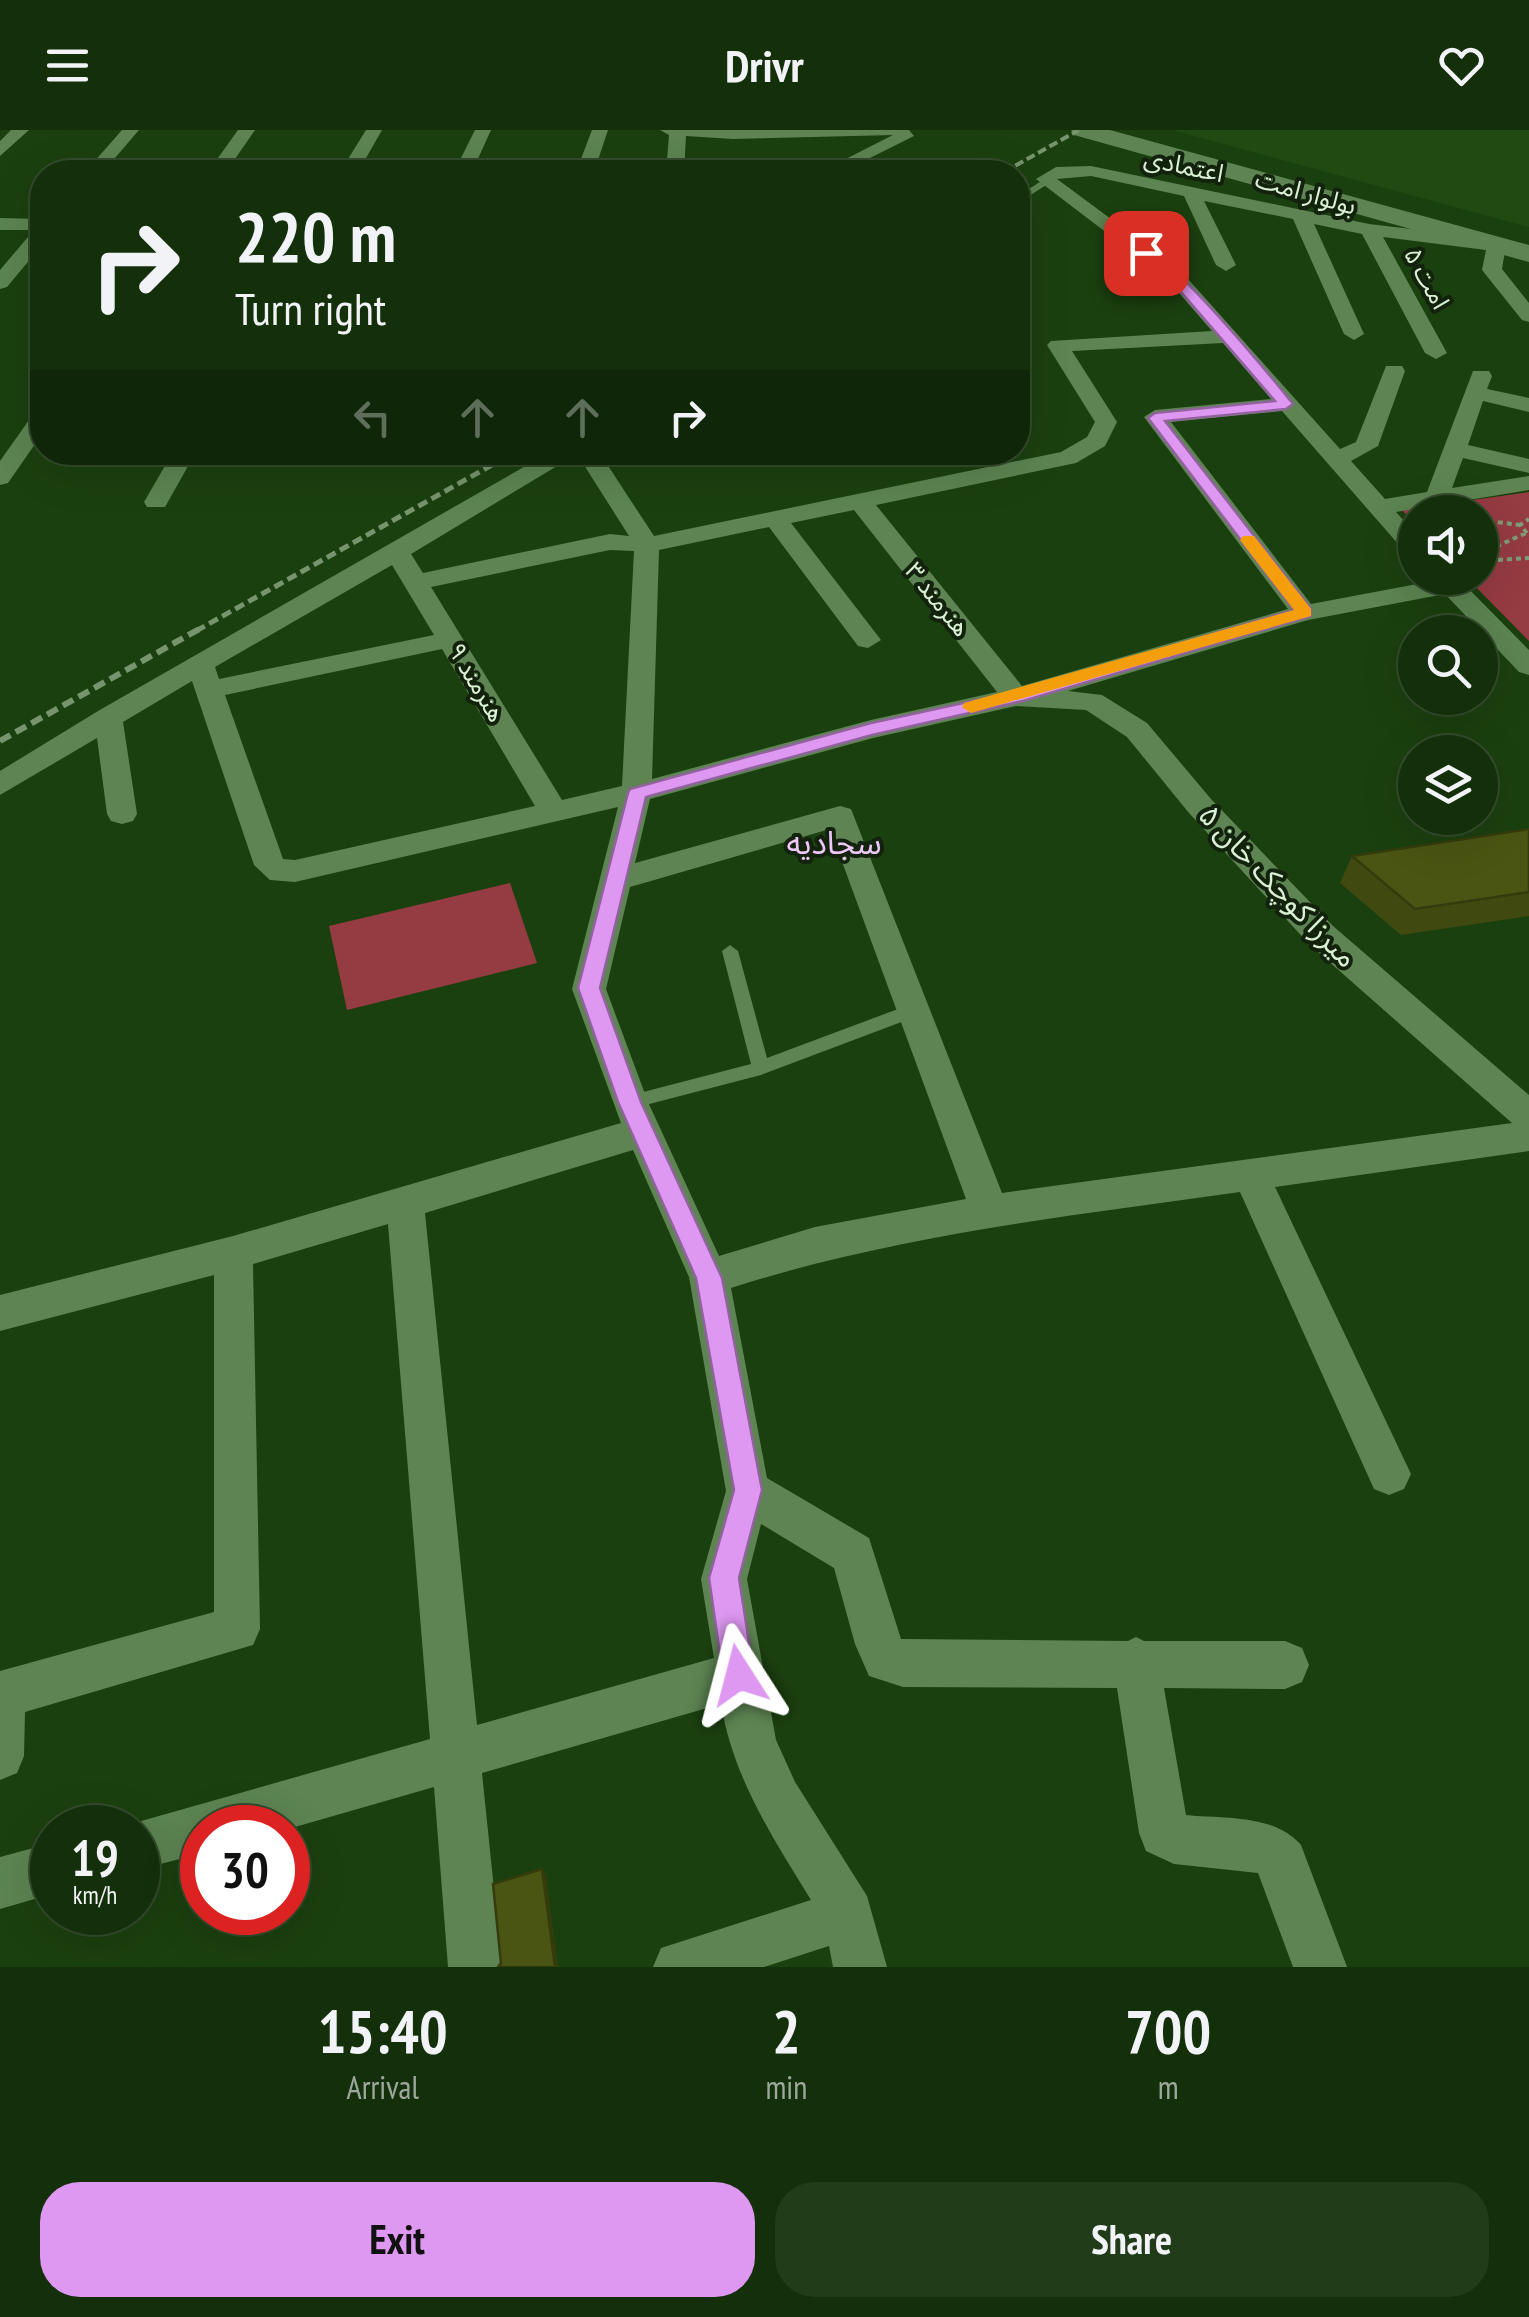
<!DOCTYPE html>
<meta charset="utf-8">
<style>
:root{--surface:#14300b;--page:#213c19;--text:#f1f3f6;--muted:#9da99d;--line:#334b2c;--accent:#de98f2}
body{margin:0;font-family:"PT Sans Narrow","Noto Sans Arabic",sans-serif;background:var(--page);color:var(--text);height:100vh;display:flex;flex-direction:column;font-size:38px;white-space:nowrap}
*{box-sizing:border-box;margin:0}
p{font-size:32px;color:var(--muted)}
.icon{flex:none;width:55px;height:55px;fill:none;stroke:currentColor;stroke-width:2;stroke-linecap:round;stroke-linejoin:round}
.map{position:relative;height:1837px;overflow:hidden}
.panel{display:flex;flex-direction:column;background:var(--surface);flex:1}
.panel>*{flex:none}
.guide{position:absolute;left:30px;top:30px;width:1000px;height:305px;border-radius:40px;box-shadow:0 10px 40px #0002,0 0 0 2px var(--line);background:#14300b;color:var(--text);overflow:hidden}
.controls{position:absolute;left:1398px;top:365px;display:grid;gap:20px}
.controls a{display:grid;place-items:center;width:100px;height:100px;border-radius:50%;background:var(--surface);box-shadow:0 10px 40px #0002,0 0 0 2px var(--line);font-size:50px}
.speed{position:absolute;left:30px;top:1675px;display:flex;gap:20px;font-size:50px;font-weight:700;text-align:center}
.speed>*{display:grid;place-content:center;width:130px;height:130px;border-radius:50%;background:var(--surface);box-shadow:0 10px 40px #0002,0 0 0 2px var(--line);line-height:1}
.speed small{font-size:25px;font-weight:400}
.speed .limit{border:15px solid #d22;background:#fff;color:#111}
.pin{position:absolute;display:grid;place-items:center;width:85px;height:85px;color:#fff;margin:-42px;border-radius:20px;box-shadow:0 5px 15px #0006}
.me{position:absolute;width:110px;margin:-55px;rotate:351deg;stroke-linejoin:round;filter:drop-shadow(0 0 8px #0008)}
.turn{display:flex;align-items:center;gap:35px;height:210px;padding:0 40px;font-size:45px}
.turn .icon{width:130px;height:130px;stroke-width:2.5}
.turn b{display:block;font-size:70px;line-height:85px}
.lanes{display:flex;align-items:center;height:95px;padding:0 40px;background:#0003;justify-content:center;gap:50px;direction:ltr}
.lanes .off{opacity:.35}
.eta{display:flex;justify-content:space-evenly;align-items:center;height:170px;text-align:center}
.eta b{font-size:60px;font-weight:700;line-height:70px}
.button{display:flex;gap:20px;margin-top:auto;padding:20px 40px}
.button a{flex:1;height:115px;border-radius:40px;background:var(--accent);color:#111;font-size:40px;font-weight:700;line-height:115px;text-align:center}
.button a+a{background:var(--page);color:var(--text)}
header{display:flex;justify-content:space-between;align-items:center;height:130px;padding:0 40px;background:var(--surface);font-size:45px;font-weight:700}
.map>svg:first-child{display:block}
.built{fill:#204a12}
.green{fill:#953b42}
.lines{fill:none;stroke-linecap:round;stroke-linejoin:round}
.path{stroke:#7f9c76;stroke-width:4;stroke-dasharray:5 4;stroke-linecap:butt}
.service{fill:#5d8452;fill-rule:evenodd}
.minor{fill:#5d8452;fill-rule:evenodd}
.secondary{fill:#5d8452;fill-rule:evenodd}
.rail-far2{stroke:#76946d;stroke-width:4;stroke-dasharray:9 4;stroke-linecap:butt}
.rail-far1{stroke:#76946d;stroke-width:5;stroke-dasharray:10 5;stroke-linecap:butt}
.rail{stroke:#76946d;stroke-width:6;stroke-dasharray:12 6;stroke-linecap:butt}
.wall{fill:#404910}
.shaded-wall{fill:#343c0d}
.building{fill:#4a5513;stroke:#343c0d;stroke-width:2.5}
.route{fill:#de98f2;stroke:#90639d;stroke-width:2.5}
.slow{fill:#f59e0b}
.labels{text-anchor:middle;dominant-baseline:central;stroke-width:8;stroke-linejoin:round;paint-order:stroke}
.far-street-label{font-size:25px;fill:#daf0d4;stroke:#12220d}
.street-label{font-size:30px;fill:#daf0d4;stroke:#12220d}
.neighbourhood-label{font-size:32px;fill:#efc8fa;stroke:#12220d}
</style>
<header><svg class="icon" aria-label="menu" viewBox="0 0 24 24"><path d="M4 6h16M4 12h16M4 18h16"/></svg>Drivr<svg class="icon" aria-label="heart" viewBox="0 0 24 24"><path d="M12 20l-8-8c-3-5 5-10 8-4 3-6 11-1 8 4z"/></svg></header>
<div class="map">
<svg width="1529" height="1837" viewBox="0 0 1529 1837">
<rect width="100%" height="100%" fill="#1b400f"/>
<path class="built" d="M1172 0H1529V97Z"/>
<path class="green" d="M1529 362V511L1467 448H1480V382H1415V394L1402 380Z
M510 753 537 833 347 880 329 796Z"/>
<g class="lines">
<path class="path" d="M1480 390 1520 395
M1527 403 1520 395 1529 389
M1480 424 1526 403
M1480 431 1529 428"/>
<path class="service" d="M1043 50 1051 52 1018 73V66Z
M730 815 738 821 767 928 914 873 923 880 920 885 761 945 630 979 624 977 621 972 624 967 751 934 722 821Z"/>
<path class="minor" d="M11 0H29L0 26V11Z
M122 0H139L103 42H85Z
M238 0H255L226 42H208Z
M366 0H382L358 42H340Z
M475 0H491L472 42H454Z
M592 0H608L594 42H576Z
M660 0H909L914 6 842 42H820L893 5 733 9 686 6 684 42H666L669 5Z
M1091 36 1369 94 1496 109 1506 115 1502 139 1529 173V192L1522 190 1482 140 1486 120 1383 107 1447 223 1436 229 1425 223 1362 104 1314 94 1364 204 1354 210 1344 204 1293 89 1204 71 1236 135 1226 141 1216 135 1184 66 1091 46 1057 49 1180 140 1340 319 1356 312 1386 236H1402L1405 241 1378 316 1351 331 1385 369 1427 362 1473 241H1489L1492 246 1487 259 1529 268V282L1483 271 1468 315 1529 329V343L1463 328 1452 358 1529 346V360L1396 382 1415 403V426L1406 423 1282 281 1171 292 1311 474 1433 451 1431 448H1458L1529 520V545L1519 542 1445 464 1308 490 1068 561 1102 565 1147 593 1211 669 1333 796 1529 965V1021L1275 1057 1411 1344 1404 1359 1389 1365 1374 1359 1240 1062C1069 1086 896 1105 731 1158L767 1348 869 1408 901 1509 1128 1511 1136 1507 1144 1511H1285L1302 1518 1309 1535 1302 1552 1285 1559 1164 1558 1186 1685C1225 1689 1274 1684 1301 1715L1347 1837H1293L1258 1743 1174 1734 1146 1721 1139 1703 1117 1558 903 1557 869 1546 855 1514 834 1438 761 1394 747 1449 776 1610 795 1652 867 1766 887 1837H833L829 1816 764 1837H653L661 1818 811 1770C772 1707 733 1647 721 1574L482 1643 502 1837H448L434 1657 288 1699 202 1698V1723L138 1740V1698L120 1697 430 1609 388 1094 253 1134 260 1499 253 1515 25 1582 24 1626 17 1643 0 1650V1541L214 1482V1145L0 1201V1165L233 1106 621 993 572 859 618 677 295 752 270 750 254 735 192 551 123 592 137 684 133 691 122 694 111 691 107 684 97 608 0 665V641L98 581 550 322H599L654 406 1061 322 1087 307 1095 292 1047 215 1051 211 1212 201 1166 148 1036 49 1056 37ZM1223 213 1271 269 1155 280 1144 287 1288 479 1022 556 876 375 1076 333 1105 316 1117 292 1072 221ZM577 324 629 406 610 404 423 443 411 424ZM854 380 997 562 871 590 652 649 659 420 769 397 858 516 868 518 881 510 791 393ZM610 420 634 421 622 656 562 670 431 457ZM392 435 434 505 219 549 215 537ZM442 519 535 676 295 730 283 729 225 565ZM1016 576 1086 580 1127 607 1189 683 1309 814 1512 993 1002 1063 851 679 840 676 635 733 650 669 873 608ZM830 699 966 1069 815 1097 719 1126 648 972 606 859 630 757ZM633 1020 689 1147 726 1361 701 1449 714 1528 477 1595 425 1083Z
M0 88 42 89V115L7 157 0 159V140L34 100H0Z
M42 281V304L8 353 0 355V331L34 283Z
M173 322H196L165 377H147L144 372Z
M52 1713V1764L0 1779V1727Z"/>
<path class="secondary" d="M1071 0H1110L1529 115V132L1074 5Z"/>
<path class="rail-far2" d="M1004 42 1079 0"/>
<path class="rail-far1" d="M196 501 515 322"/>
<path class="rail" d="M0 611 201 498"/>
</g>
<path class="wall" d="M1529 699V786L1401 805 1340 753 1352 726Z"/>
<path class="shaded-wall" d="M542 1739 546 1744 558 1837H555Z"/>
<path class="building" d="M1529 699V762L1415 779 1352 726Z
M542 1739 555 1837H498L501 1833 493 1754Z"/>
<path class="route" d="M1142 120C1167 119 1272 248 1293 274L1286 279 1165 291 1311 479V486L1023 571 872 605 646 667 600 858 641 972 722 1148 762 1360 739 1448 754 1545 750 1556 739 1561 728 1556 723 1545 709 1448 734 1360 696 1148 618 972 578 858 628 663 630 659 871 593 1014 562 1294 480 1148 288 1155 283 1275 271 1168 147 1142 126Z"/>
<path class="slow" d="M1243 406H1254L1311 479V486L971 583 962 577 964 573 1294 480 1240 410Z"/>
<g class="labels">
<g class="far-street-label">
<text transform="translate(1184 35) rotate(12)">اعتمادی</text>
<text transform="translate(1306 62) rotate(16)">بولوار امت</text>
<text transform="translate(1427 148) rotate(61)">امت ۵</text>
<text transform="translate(938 469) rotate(51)">هنرمند ۳</text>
<text transform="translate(477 552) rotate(59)">هنرمند ۹</text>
</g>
<g class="street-label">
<text transform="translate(1279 755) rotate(46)">میرزا کوچک خان ۵</text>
</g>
<g class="neighbourhood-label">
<text x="834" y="712">سجادیه</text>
</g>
</g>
</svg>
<div class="controls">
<a><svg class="icon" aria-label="sound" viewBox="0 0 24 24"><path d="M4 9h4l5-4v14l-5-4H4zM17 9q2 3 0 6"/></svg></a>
<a><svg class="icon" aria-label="search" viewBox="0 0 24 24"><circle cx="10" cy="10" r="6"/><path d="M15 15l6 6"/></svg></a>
<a><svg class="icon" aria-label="layers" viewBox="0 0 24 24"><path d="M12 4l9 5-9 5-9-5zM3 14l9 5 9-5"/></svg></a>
</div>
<div class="speed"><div>19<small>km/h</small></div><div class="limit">30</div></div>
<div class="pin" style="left:1146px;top:123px;background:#d93025"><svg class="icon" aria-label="arrive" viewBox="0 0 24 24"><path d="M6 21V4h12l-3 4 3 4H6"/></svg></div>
<svg class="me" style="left:739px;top:1545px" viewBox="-20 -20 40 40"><path d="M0-17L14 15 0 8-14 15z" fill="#de98f2" stroke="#fff" stroke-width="4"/></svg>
<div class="guide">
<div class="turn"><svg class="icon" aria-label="right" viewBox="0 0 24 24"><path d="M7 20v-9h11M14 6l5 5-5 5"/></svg><div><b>220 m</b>Turn right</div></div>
<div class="lanes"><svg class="icon off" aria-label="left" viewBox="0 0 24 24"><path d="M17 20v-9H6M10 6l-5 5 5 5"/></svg><svg class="icon off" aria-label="ahead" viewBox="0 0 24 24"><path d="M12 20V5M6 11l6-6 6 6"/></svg><svg class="icon off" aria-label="ahead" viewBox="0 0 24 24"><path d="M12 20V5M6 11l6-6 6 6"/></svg><svg class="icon" aria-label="right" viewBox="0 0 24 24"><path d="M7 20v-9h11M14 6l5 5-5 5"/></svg></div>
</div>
</div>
<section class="panel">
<div class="eta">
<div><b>15:40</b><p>Arrival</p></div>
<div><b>2</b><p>min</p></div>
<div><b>700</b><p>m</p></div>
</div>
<div class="button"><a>Exit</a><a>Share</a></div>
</section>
